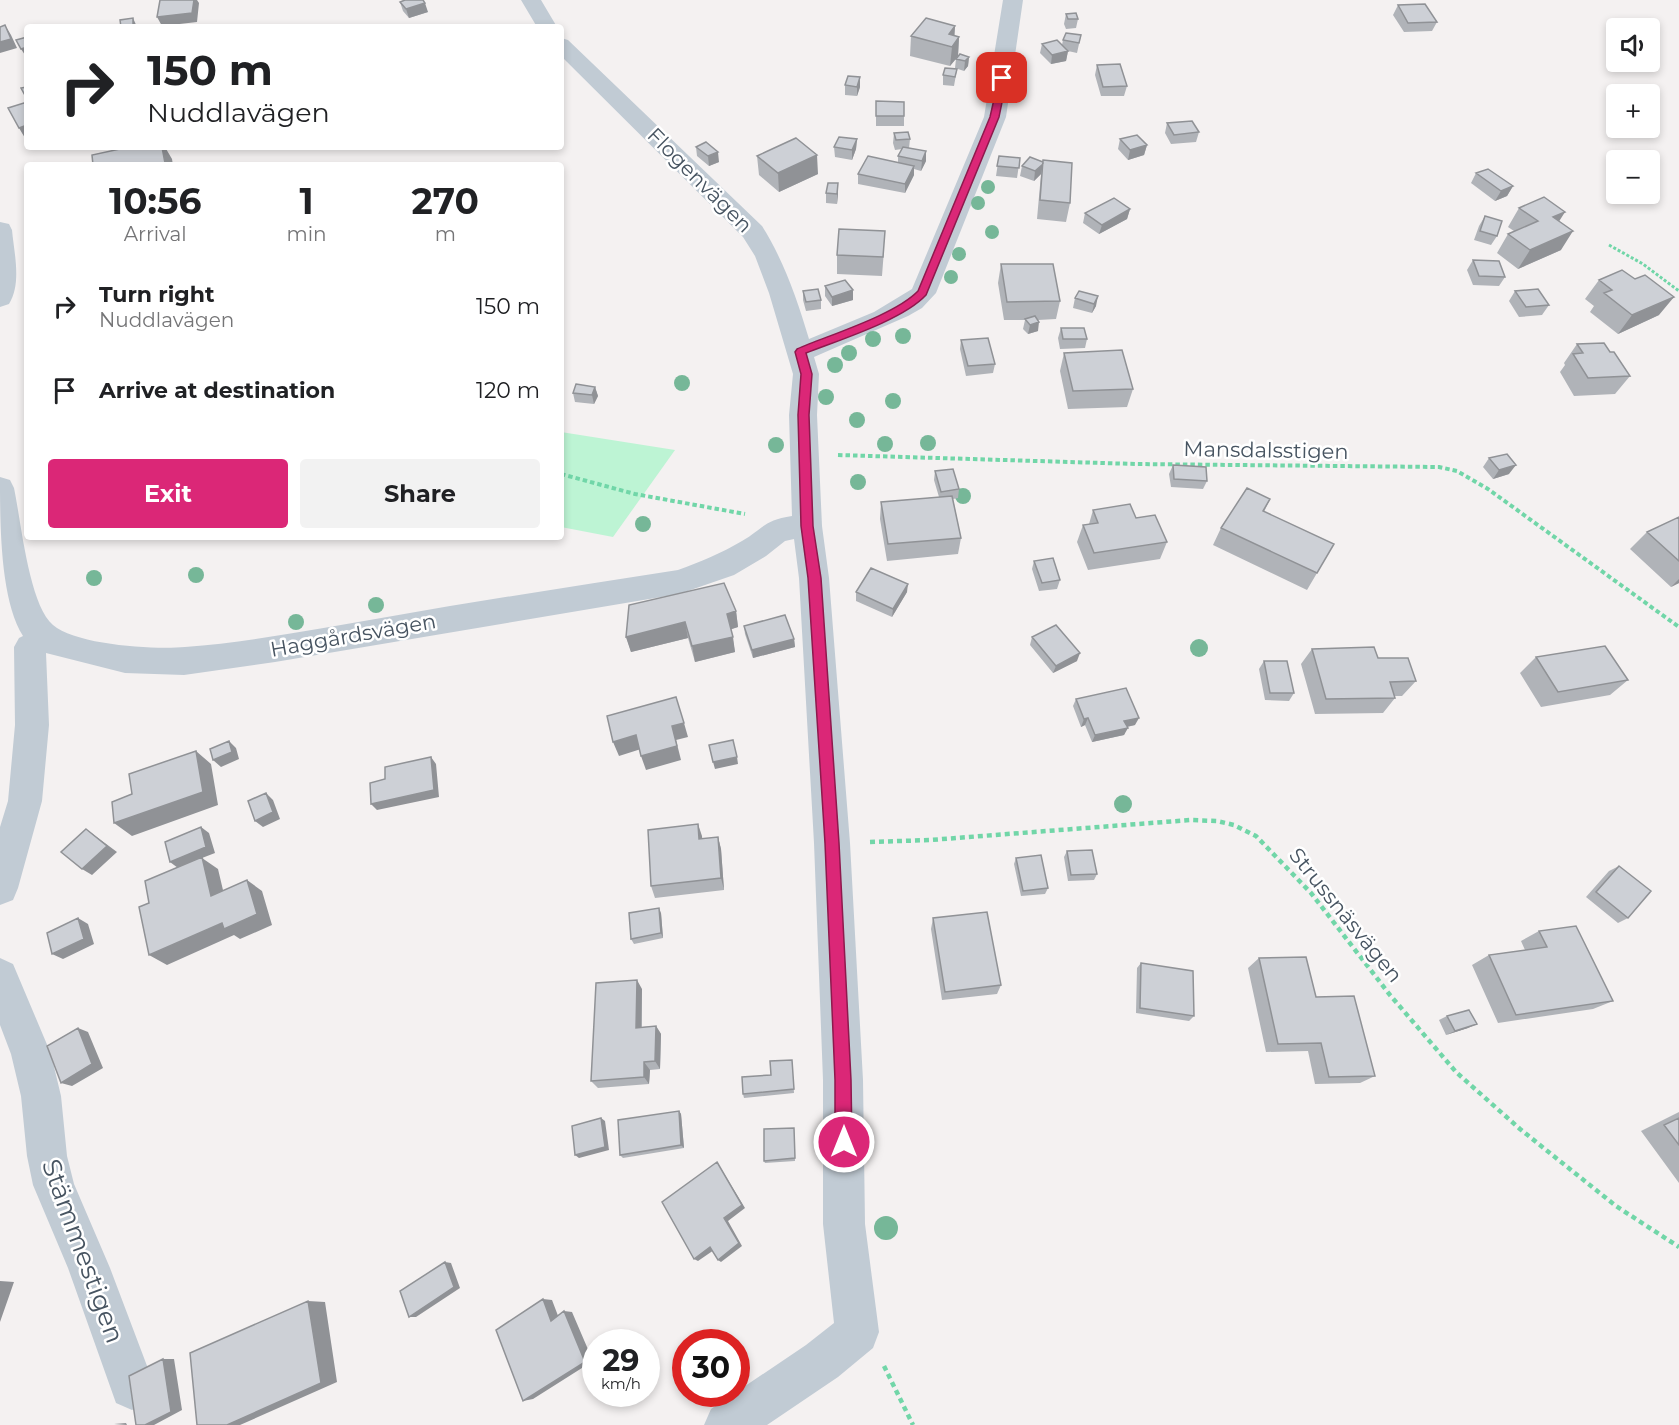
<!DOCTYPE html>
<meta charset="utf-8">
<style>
:root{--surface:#fff;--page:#f2f2f2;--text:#202124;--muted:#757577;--accent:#db2777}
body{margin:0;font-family:Montserrat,sans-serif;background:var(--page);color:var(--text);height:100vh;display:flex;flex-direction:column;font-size:22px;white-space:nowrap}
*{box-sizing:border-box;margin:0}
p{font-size:20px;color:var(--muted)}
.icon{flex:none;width:33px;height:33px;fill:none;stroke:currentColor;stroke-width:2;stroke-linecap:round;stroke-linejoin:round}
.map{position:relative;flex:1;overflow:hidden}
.panel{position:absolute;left:24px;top:162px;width:540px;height:378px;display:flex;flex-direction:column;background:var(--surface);border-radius:6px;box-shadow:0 3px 9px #0003}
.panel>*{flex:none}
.banner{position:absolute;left:24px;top:24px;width:540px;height:126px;border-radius:6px;box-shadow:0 3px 9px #0003;background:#fff;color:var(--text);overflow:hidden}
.controls{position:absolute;left:1606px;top:18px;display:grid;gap:12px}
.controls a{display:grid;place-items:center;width:54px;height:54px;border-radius:6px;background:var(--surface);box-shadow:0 3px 9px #0003;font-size:30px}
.speed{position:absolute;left:582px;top:1329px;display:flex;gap:12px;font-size:30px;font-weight:700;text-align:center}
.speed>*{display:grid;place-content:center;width:78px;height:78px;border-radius:50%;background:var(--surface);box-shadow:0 3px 9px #0003;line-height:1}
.speed small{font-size:15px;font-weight:400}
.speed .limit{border:9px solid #d22;background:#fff;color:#111}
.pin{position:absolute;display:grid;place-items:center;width:51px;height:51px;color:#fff;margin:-26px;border-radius:12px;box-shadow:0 3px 9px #0006}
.me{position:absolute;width:66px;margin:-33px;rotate:0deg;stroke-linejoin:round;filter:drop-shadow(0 0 4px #0008)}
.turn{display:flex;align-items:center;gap:21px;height:126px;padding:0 24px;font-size:27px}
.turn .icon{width:78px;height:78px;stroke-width:2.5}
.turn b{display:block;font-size:42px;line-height:51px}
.eta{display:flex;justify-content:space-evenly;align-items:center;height:102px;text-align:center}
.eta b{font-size:36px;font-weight:700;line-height:42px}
.button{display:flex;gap:12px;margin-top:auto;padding:12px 24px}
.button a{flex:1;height:69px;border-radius:6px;background:var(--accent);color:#fff;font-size:24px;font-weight:700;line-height:69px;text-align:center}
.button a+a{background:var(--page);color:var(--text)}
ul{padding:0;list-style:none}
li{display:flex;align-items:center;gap:18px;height:84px;padding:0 24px}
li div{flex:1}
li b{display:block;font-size:22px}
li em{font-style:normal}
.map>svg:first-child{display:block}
.green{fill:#bdf4d4}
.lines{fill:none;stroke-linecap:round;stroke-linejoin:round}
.path-far2{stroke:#71d6a8;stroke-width:3;stroke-dasharray:3 2;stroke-linecap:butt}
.path-far1{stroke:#71d6a8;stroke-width:4;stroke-dasharray:4.5 3;stroke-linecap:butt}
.path{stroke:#71d6a8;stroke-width:4.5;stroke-dasharray:5 4;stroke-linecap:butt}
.street{fill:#c1cbd4;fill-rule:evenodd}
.tree{fill:#76b798}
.wall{fill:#b0b3b8}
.shaded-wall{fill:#909296}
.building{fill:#cdd0d6;stroke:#909296;stroke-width:1.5}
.route{fill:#db2777;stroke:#8e194d;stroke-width:1.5}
.labels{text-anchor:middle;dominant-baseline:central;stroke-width:5;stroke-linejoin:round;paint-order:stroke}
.street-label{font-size:21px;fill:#475461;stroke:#fff}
.near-street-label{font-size:26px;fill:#475461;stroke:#fff}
</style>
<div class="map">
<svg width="1679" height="1425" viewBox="0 0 1679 1425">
<rect width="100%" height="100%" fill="#f4f1f1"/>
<path class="green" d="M561 432 675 450 613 537 561 527Z"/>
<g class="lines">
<path class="path-far2" d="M1609 245 1643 264 1679 291"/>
<path class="path-far1" d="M838 455 1136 464 1439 467 1457 471 1488 489 1679 627
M561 474 635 494 745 514"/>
<path class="path" d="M870 842 930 840 1190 820 1217 821 1234 825 1256 836 1311 893 1390 995 1456 1072 1520 1129 1616 1206 1679 1247
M884 1366 913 1425"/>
<path class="street" d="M521 0H541L557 27H537Z
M1003 0H1023L1006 117 936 293 922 308 908 316 814 357 819 374 817 415 822 526 829 578 850 843 863 1080 865 1224 879 1332 873 1348 838 1377 767 1425H704L711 1409 806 1345 834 1323 823 1224V1080L814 843 799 578 794 539 785 541 766 556 734 575 679 594 275 662 184 675 125 673 46 653 49 725 42 801 18 888 13 900 0 905V827L8 801 15 725 14 647 19 638 23 636C0 600 0 523 0 477L10 480 14 488C21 521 29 605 53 625 76 645 155 650 185 647 253 642 320 628 387 617 484 600 581 585 678 570 700 562 722 553 742 541 764 528 764 520 792 516L789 415 793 374 769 293 755 256 743 237 561 56V38L568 40 762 226C784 261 797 299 809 339L874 312 912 289 984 117Z
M0 222 9 224 12 230C14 253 22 283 9 304L0 307Z
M0 958 13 964 51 1054 61 1096 67 1156 74 1184 110 1268 155 1387 148 1403 132 1410 116 1403 68 1268 33 1185 27 1156 21 1096 11 1054 0 1025Z"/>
</g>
<g class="tree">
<circle cx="988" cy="187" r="7"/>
<circle cx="978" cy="203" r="7"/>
<circle cx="992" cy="232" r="7"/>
<circle cx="959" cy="254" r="7"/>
<circle cx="951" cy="277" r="7"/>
<circle cx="903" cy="336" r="8"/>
<circle cx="873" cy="339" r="8"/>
<circle cx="849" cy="353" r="8"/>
<circle cx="835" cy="365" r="8"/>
<circle cx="682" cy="383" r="8"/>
<circle cx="826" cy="397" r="8"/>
<circle cx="893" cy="401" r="8"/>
<circle cx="857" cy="420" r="8"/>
<circle cx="928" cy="443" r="8"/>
<circle cx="885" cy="444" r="8"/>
<circle cx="776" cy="445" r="8"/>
<circle cx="858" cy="482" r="8"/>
<circle cx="963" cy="496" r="8"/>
<circle cx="643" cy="524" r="8"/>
<circle cx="196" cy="575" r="8"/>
<circle cx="94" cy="578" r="8"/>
<circle cx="376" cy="605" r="8"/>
<circle cx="296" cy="622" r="8"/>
<circle cx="1199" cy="648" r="9"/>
<circle cx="1123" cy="804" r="9"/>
<circle cx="886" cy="1228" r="12"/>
</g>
<path class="wall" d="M400 2 428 12 409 18 403 11Z
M1398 5 1437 22 1432 31 1404 32 1393 15Z
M1066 14 1078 19 1076 28 1066 29 1064 24Z
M955 26 954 36 959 37 958 56 969 57 968 66 964 71 955 68 956 59 950 66 910 56 911 36Z
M1081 35 1077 53 1068 51 1066 61 1051 64 1040 53 1042 44 1062 45 1063 40Z
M1097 65 1127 86 1124 96H1101L1095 75Z
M957 69 954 86 943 85V75Z
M845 85 860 87 857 96 845 95Z
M876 101 904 116V126H876Z
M1167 123 1199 132 1196 142 1171 144 1165 133Z
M894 133 910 139 909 148 926 161 921 171 914 169V175L905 193 858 184V174L898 162V156L902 149 895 150 893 143Z
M857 139 856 149 852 160 835 157 834 147Z
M1120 139 1147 145 1144 155 1128 160 1118 149Z
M696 147 719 162 709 166 697 156Z
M757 156 818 174 779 192 759 175Z
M999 156 1020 158 1017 178 996 176Z
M1043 162 1070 203 1066 222 1037 219 1041 174 1034 181 1020 176 1022 166Z
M1476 173 1513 186 1507 196 1495 201 1471 183Z
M826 193H838L837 204 826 203Z
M1519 208 1559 221 1561 250 1518 269 1497 253 1508 234 1514 231 1508 227Z
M1130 209 1127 219 1099 234 1083 223 1085 213Z
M1485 216 1497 236 1491 245 1474 240 1479 226Z
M884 250 882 276 837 274V255Z
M1473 260 1505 277 1499 286 1473 285 1467 270Z
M1001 264 1060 301 1056 319 1038 320V331L1028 334 1023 329 1025 320H1004L998 283Z
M1599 280 1659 315 1618 334 1590 312 1594 306 1585 299Z
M825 286 853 300 832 306 825 296Z
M803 291 821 300V309L806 311 803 300Z
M1079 291 1096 306 1092 313 1073 308 1075 298Z
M1515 291 1549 305 1542 315 1519 317 1509 301Z
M1061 328 1087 339 1085 348 1060 349 1058 338Z
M961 340 995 364 993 373 966 376 960 349Z
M1577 344 1610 352 1630 376 1615 394 1574 396 1560 372 1565 365 1564 363Z
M1064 353 1133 389 1127 407 1068 409 1060 371Z
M595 387 598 396 594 404 575 402 573 393Z
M1489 458 1509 474 1493 479 1483 467Z
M1173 465 1207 481 1203 489 1171 487 1169 474Z
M935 471 959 489 958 498 953 499 961 538 958 554 887 561 880 519 881 502 939 497 934 480Z
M1270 499 1264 512 1317 573 1307 590 1213 545 1221 528Z
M1093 510 1167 542 1160 559 1088 570 1077 542 1083 525 1089 524Z
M1679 517V583L1671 587 1630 549 1647 532Z
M1034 561 1060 580 1057 589 1039 591 1032 569Z
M856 592H907L892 617 856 601Z
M736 611 738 627 731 629 735 652 695 662 688 638 631 652 626 637Z
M744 626 794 639 795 647 753 658 745 634Z
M1032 637 1077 661 1053 673 1030 645Z
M1312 649 1378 658 1416 681 1402 696H1395V698L1383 713 1315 714 1301 664Z
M1536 657 1628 680 1610 695 1541 707 1520 673Z
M1264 661 1294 693 1289 701 1265 700 1259 669Z
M1076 699 1135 725 1127 727 1124 735 1092 742 1085 725 1081 727 1073 706Z
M702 836V839L718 837 721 849 724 890 655 898 651 886Z
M1067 851 1097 874 1094 880 1068 881 1064 857Z
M1016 858 1048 888 1045 894 1021 896 1014 864Z
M1619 866 1628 918 1618 923 1586 897 1609 871Z
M661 913 663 938 634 944 631 939Z
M933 918 1001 985 997 994 942 1000 931 929Z
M1539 931 1613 1001 1593 1009 1498 1023 1472 965 1489 955 1525 950 1521 941Z
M1259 958 1316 997 1375 1076 1360 1083 1315 1084 1308 1051 1266 1052 1248 968Z
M1141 963 1194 1016 1189 1021 1136 1013 1137 968Z
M642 989V1027L656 1026 661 1034 660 1069 650 1070 649 1084 598 1088 591 1081Z
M1447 1016 1468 1028 1446 1035 1439 1020Z
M792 1060 794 1093 744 1098 743 1094Z
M679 1111 681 1114 684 1148 623 1158 620 1155Z
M1679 1112V1183L1641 1131Z
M794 1128 795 1161 765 1163 764 1161Z"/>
<path class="shaded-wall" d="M194 0H197L199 3 197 22 162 26 157 17Z
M425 3 428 12 409 18 406 9Z
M133 18 137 27H127Z
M5 25 11 35 17 48 0 53V42Z
M955 26 954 44 959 37 958 56 950 66 952 47 949 34Z
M27 47V58L21 49Z
M1068 51 1066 61 1051 64 1052 55Z
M969 57 968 66 964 71 965 61Z
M860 77V87L857 96V87Z
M27 125V137L25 138 19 128Z
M857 139 856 149 852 160V150Z
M1147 145 1144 155 1128 160 1130 150Z
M162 147H165L172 159 173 165H155Z
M926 151V161L921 171 922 161Z
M718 152 719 162 709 166 708 156Z
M817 155 818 174 779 192 778 173Z
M1043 164 1041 174 1034 181 1035 171Z
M914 166V175L905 193V184Z
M838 183V193L837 204V194Z
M1513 186 1507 196 1495 201 1501 191Z
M1130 209 1127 219 1099 234 1102 225Z
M1565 212 1553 231V217Z
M1573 231 1561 250 1518 269 1530 250Z
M853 290V300L832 306V297Z
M1098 296 1096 306 1092 313 1094 304Z
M1674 297 1659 315 1618 334 1632 315Z
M1039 322 1038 331 1028 334 1030 325Z
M595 387 598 396 594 404 592 395Z
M1516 465 1509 474 1493 479 1499 470Z
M1679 579V583L1671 587Z
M908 584 907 592 892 617 893 609Z
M736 611 738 627 729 630 727 614Z
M685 622 688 638 631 652 626 637Z
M733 637 735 652 695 662 692 646Z
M794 639 795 647 753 658 752 650Z
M1080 653 1077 661 1053 673 1056 666Z
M1088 718 1085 725 1081 727 1084 719Z
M1139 718 1135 725 1121 728 1124 721Z
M684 723 688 737 676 740 681 760 646 770 641 756 672 726Z
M1128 728 1124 735 1092 742 1095 735Z
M636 735 641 749 619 756 613 742Z
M229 741 236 748 239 759 221 767 213 760Z
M196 751 211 764 218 805 132 836 114 823Z
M431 757 436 764 439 797 377 810 371 804Z
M737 757 738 764 715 769 713 762Z
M266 793 273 800 280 819 263 827 255 821Z
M698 824 702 836 703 851 699 839Z
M201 827 209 833 215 853 202 858 218 869 227 907 211 896 178 868 170 862Z
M86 829 117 852 92 875 82 869Z
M718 837 721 849 724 890 721 878Z
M247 880 262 891 272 925 240 939 234 935 167 965 149 955 222 923Z
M659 908 661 913 663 938 661 933Z
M78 918 88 924 94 944 63 959 52 954Z
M637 980 642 989 641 1036 636 1028Z
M1477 1024 1468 1028 1446 1035 1455 1031Z
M656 1026 661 1034 660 1069 655 1061Z
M78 1028 88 1032 103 1068 72 1086 61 1083Z
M644 1062 650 1070 649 1084 644 1077Z
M679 1111 681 1114 684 1148 681 1145Z
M601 1118 605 1121 609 1150 579 1158 575 1155Z
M717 1162 745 1208 728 1221 742 1246 721 1262 718 1260 724 1218Z
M710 1247 714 1250 698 1261 694 1259Z
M445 1262 451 1263 460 1288 416 1317H409Z
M0 1281 14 1282 0 1322Z
M543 1299 552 1300 560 1321H551Z
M308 1301 325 1302 337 1382 240 1425H227Z
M564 1311 572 1312 593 1361 533 1399 523 1401Z
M163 1359H174L182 1410 154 1425H145Z
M126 1423 127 1425 114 1424Z"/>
<path class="building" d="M160 0H194L192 13 157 17Z
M405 0H423L425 3 406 9 400 2Z
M1425 4 1437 22 1408 23 1398 5Z
M1076 13 1078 19H1068L1066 14Z
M133 18V26L121 27 120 20Z
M926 18 955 26 949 34 959 37 952 47 911 36Z
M5 25 11 39 0 42V27Z
M1066 33 1081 35 1079 43 1063 40Z
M27 37V47L21 49 16 40Z
M1057 40 1068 51 1052 55 1042 44Z
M960 54 969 57 965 61 956 59Z
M1120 64 1127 86 1103 87 1097 65Z
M945 68 957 69 955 77 943 75Z
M848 76 860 77 857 87 845 85Z
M27 87V99L21 88Z
M876 101 904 102V116H876Z
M27 102V125L19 128 8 108Z
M1192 121 1199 132 1174 135 1167 123Z
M908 132 910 139 896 140 894 133Z
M1137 135 1147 145 1130 150 1120 139Z
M839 137 857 139 852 150 834 147Z
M796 138 817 155 778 173 757 156Z
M706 142 718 152 708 156 696 147Z
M129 147H162L165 163 155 165H93L92 155Z
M903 147 926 151 922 161 898 156Z
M868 156 914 166 905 184 858 174Z
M999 156 1020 158 1019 168 997 166Z
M1030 157 1043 162V164L1035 171 1022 166Z
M1043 160 1072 163 1070 203 1040 200Z
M1488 169 1513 186 1501 191 1476 173Z
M828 183H838L837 194 826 193Z
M1544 197 1565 212 1553 217 1573 231 1530 250 1508 234 1538 221 1519 208Z
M1114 198 1130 209 1102 225 1085 213Z
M1485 216 1502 221 1497 236 1480 231Z
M839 229 885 231 883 257 837 255Z
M1473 260 1499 261 1505 277 1479 276Z
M1001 264H1053L1060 301 1007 302Z
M1622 270 1635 279 1645 275 1674 297 1632 315 1604 293 1612 290 1599 280Z
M845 280 853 290 832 297 825 286Z
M818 289 821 300 806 302 803 291Z
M1538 289 1549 305 1526 307 1515 291Z
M1079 291 1098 296 1094 304 1075 298Z
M1035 316 1039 322 1030 325 1025 319Z
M1061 328H1084L1087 339H1063Z
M988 338 995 364 968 366 961 340Z
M1604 343 1610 352H1614L1630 376 1588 378 1573 354 1583 353 1577 344Z
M1122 350 1133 389 1073 391 1064 353Z
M576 384 595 387 592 395 573 393Z
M1507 454 1516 465 1499 470 1489 458Z
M1173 465 1206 467 1207 481 1174 479Z
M953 469 959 489 941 492 935 471Z
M1247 488 1270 499 1263 511 1334 544 1317 573 1221 528Z
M952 496 961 538 888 544 881 502Z
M1130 504 1136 518 1155 515 1167 542 1094 553 1083 525 1098 523 1093 510Z
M1679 517V561L1647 532Z
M1053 558 1060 580 1042 583 1034 561Z
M871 568 908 584 893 609 856 592Z
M724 583 736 611 727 614 733 637 692 646 685 622 626 637 629 605Z
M785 615 794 639 752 650 744 626Z
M1056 625 1080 653 1056 666 1032 637Z
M1605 646 1628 680 1558 692 1536 657Z
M1374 647 1378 658H1408L1416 681 1390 682 1395 698 1326 699 1312 649Z
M1264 661H1287L1294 693H1270Z
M1126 688 1139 718 1124 721 1128 728 1095 735 1088 718 1084 719 1076 699Z
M676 697 684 723 672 726 677 746 641 756 636 735 613 742 607 716Z
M733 740 737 757 713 762 709 745Z
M229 741 232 752 213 760 210 749Z
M196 751 203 792 114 823 112 802 132 794 129 774Z
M431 757 434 790 371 804 370 783 385 779V767Z
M266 793 273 812 255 821 248 801Z
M698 824 699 839 718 837 721 878 651 886 648 830Z
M201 827 206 847 170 862 165 842Z
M86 829 107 846 82 869 61 852Z
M1092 850 1097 874 1071 875 1067 851Z
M1041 855 1048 888 1023 891 1016 858Z
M202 857 211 896 247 880 257 914 224 929 222 923 149 955 139 907 149 903 145 881Z
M1619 866 1651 891 1628 918 1596 892Z
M659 908 661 933 631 939 629 913Z
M987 912 1001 985 945 992 933 918Z
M78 918 84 939 52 954 47 933Z
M1576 926 1613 1001 1516 1015 1489 955 1547 947 1539 931Z
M1306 957 1316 997 1354 996 1375 1076 1329 1077 1321 1043 1278 1044 1259 958Z
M1141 963 1193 971 1194 1016 1140 1008Z
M637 980 636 1028 656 1026 655 1061 644 1062V1077L591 1081 596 983Z
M1469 1010 1477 1024 1455 1031 1447 1016Z
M78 1028 92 1064 61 1083 47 1046Z
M792 1060 794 1089 743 1094 742 1077 771 1075 770 1061Z
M679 1111 681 1145 620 1155 618 1120Z
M601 1118 605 1147 575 1155 572 1126Z
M1679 1118V1145L1664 1125Z
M794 1128 795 1158 764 1161V1129Z
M717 1162 742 1205 724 1218 739 1243 718 1260 710 1247 694 1259 662 1202Z
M445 1262 454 1287 409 1317 400 1291Z
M543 1299 551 1321 564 1311 585 1362 523 1401 496 1330Z
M308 1301 321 1383 227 1425H197L190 1353Z
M163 1359 171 1412 145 1425H136L129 1376Z"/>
<path class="route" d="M999 77 1007 78 999 117 926 295C903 320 839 340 806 353L812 374 809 415 813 526 821 578 839 843 851 1080 852 1142 850 1147 844 1150 838 1147 835 1142V1080L825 843 808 578 801 526 798 415 801 374 795 352 797 349C829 335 895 315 918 291L990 117Z"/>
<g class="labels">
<g class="street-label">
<text transform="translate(700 180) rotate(45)">Flogenvägen</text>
<text transform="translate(1266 450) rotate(1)">Mansdalsstigen</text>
<text transform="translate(353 635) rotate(-10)">Haggårdsvägen</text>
<text transform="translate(1346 915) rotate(51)">Strussnäsvägen</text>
</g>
<g class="near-street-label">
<text transform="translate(83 1251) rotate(70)">Stämmestigen</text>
</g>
</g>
</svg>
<div class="controls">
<a><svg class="icon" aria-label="sound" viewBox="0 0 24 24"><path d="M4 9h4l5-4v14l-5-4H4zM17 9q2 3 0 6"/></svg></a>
<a>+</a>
<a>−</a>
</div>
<div class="speed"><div>29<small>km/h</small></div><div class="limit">30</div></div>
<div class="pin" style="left:1002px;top:78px;background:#d93025"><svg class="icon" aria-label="arrive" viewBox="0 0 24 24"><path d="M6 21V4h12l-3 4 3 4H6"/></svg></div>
<svg class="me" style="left:844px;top:1142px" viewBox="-20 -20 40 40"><circle r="17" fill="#db2777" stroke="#fff" stroke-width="3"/><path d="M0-11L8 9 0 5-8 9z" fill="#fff"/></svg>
<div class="banner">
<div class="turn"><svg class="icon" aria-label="right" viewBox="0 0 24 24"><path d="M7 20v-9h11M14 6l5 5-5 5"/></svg><div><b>150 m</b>Nuddlavägen</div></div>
</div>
<section class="panel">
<div class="eta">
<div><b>10:56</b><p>Arrival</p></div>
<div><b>1</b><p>min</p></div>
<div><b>270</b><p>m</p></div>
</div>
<ul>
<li><svg class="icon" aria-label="right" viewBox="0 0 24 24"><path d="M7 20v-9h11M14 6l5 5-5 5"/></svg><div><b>Turn right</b><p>Nuddlavägen</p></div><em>150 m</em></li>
<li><svg class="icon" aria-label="arrive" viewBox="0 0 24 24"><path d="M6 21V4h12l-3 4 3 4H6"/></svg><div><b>Arrive at destination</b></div><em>120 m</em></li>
</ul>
<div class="button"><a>Exit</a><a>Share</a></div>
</section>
</div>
